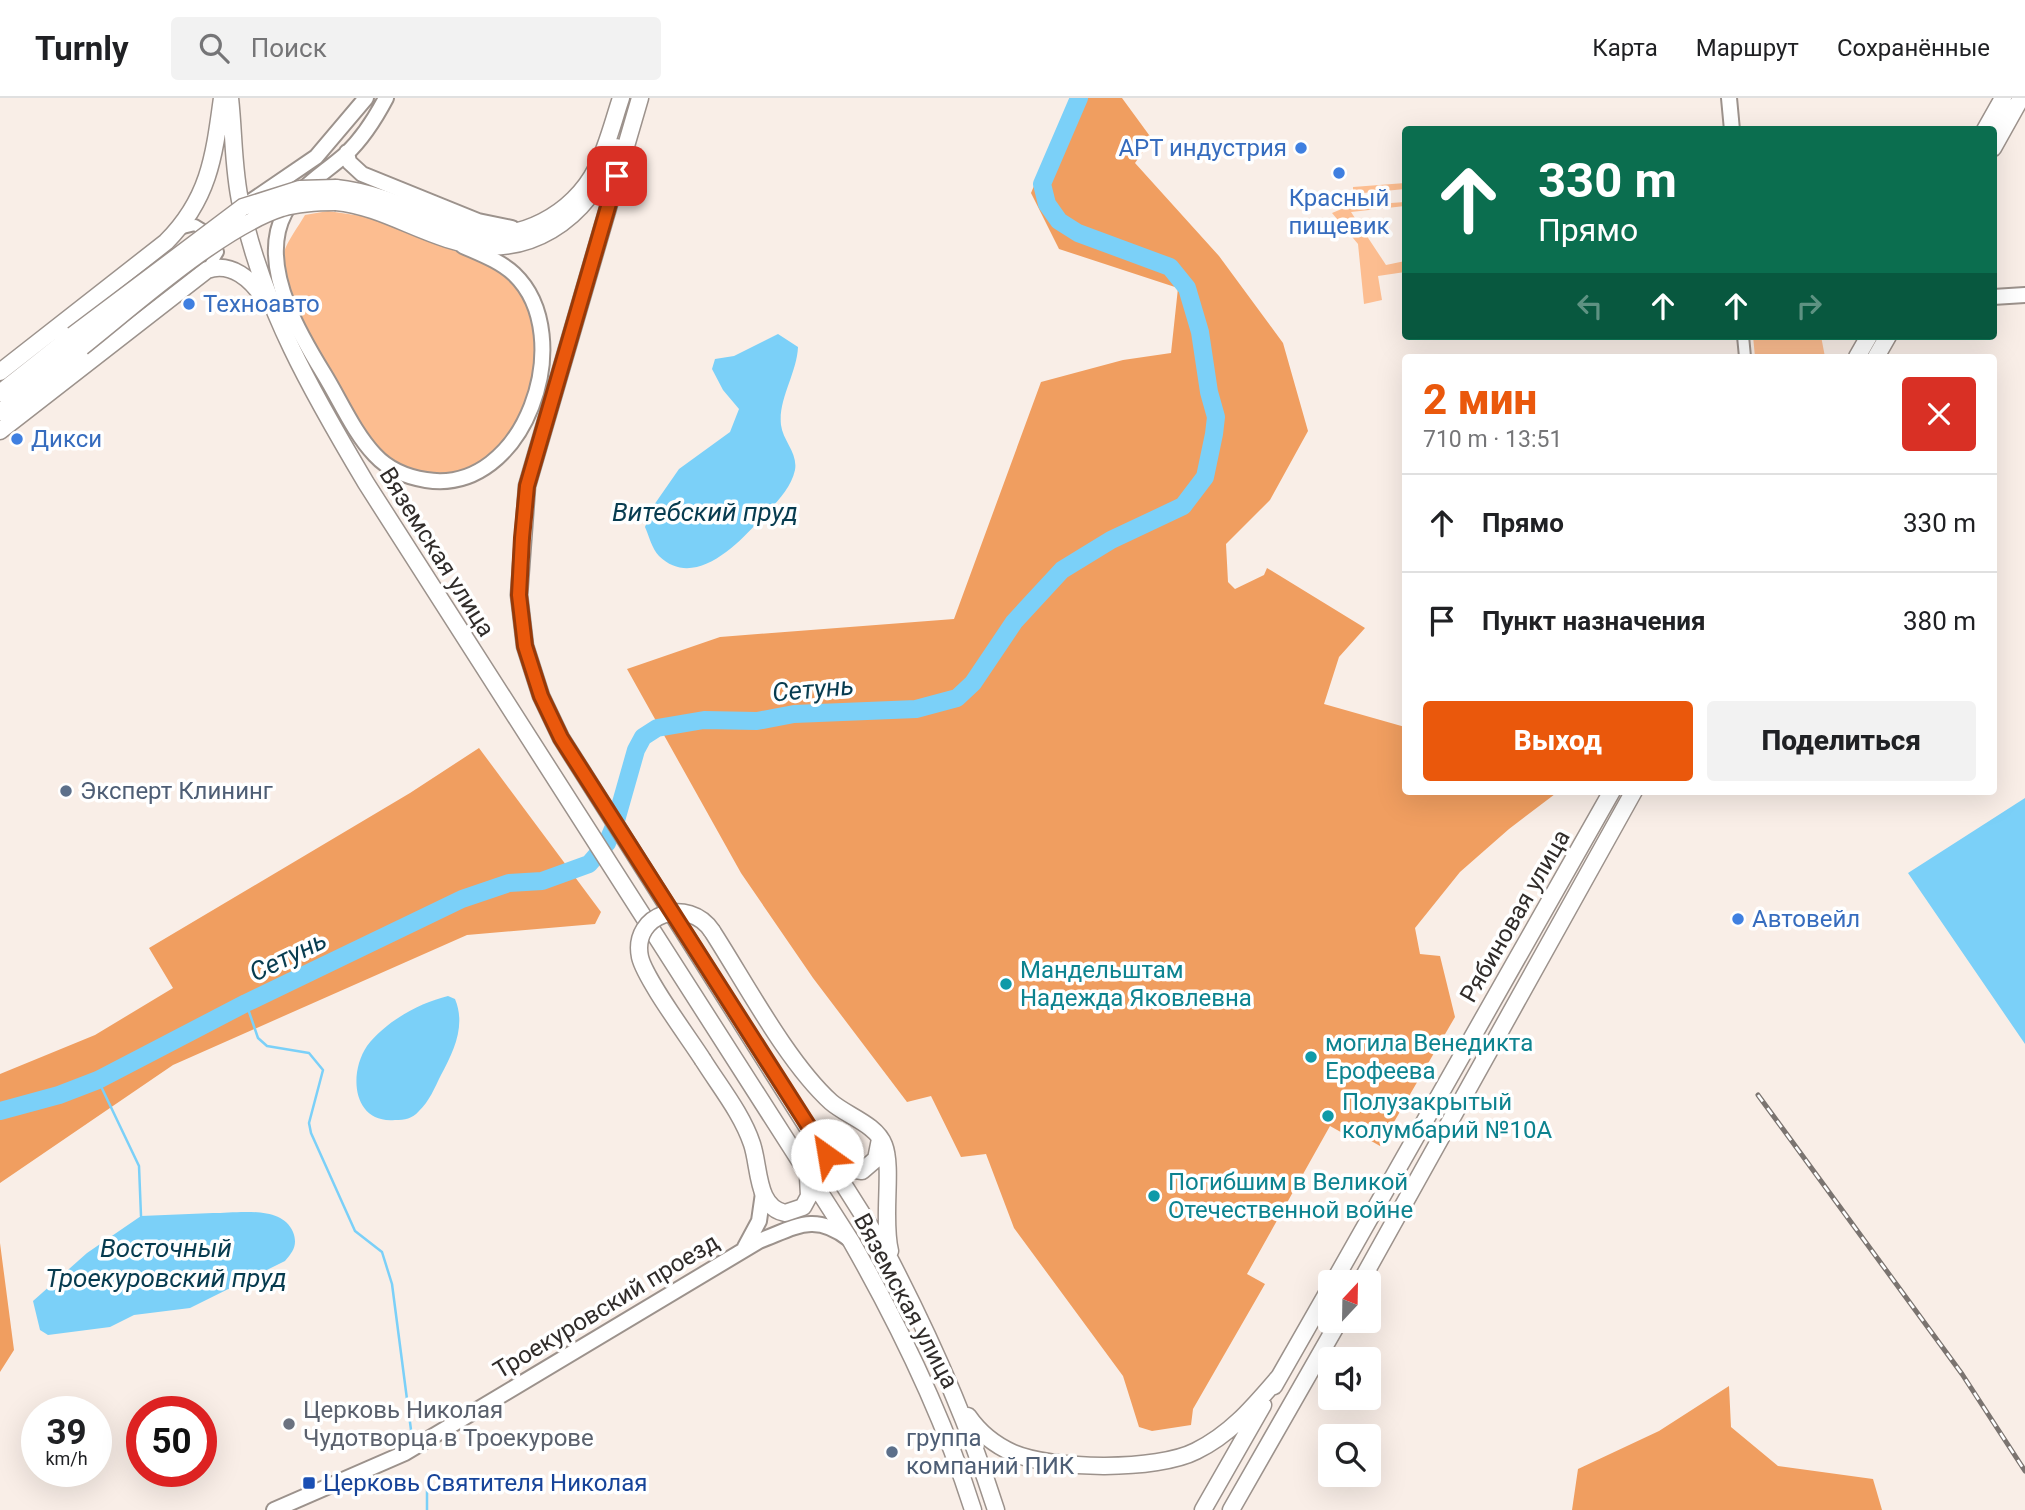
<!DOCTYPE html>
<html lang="ru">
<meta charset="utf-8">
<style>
:root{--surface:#fff;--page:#f2f2f2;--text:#202124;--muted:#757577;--line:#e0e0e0;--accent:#ea580c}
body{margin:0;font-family:Roboto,sans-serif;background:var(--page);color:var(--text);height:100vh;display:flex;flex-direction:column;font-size:26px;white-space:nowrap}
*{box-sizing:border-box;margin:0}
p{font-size:23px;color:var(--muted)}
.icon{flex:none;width:38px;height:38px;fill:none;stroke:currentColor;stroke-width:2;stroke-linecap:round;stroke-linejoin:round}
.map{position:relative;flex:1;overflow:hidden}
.panel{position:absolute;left:1402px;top:256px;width:595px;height:441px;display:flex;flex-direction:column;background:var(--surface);border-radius:7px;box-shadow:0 7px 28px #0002}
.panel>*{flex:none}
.top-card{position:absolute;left:1402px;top:28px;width:595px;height:214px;border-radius:7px;box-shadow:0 7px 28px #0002;background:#0b6e4f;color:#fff;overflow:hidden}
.needle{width:46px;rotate:22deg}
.tools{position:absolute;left:1318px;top:1172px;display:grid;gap:14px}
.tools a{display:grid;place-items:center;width:63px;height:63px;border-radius:7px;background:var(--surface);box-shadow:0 7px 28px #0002;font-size:35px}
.speed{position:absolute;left:21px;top:1298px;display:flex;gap:14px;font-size:35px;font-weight:700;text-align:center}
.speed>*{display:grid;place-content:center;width:91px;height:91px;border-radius:50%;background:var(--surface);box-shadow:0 7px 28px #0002;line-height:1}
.speed small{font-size:18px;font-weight:400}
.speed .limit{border:10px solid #d22;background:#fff;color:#111}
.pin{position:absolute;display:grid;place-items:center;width:60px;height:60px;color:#fff;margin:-30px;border-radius:14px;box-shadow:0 4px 10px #0006}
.me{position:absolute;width:77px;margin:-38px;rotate:328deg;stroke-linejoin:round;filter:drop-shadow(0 0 5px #0008)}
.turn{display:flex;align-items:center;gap:24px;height:147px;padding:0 21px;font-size:32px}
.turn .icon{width:91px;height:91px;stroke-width:2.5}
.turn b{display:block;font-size:49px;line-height:60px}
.lanes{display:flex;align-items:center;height:66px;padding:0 21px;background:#0003;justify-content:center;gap:35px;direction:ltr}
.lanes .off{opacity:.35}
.round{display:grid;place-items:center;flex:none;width:74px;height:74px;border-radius:7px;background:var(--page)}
.summary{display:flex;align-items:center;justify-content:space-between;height:119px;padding:0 21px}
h1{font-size:42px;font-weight:800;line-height:52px;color:var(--accent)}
.action{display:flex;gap:14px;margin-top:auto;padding:14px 21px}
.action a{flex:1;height:80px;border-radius:7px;background:var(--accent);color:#fff;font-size:28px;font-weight:800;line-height:80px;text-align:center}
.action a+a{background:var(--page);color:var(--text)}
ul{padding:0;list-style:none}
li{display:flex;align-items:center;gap:21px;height:98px;padding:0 21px;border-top:2px solid var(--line)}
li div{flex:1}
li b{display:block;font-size:26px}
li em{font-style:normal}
header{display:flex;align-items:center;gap:42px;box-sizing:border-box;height:98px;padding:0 35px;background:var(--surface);border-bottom:2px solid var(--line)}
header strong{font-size:33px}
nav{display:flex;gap:38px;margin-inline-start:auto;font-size:24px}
.search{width:490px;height:63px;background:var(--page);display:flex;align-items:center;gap:18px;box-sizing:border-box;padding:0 24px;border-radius:7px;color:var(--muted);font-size:26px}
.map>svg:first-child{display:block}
.green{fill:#fcbd90}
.forest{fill:#f09e60}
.water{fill:#7bd0f8}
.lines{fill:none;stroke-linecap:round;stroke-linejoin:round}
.stream{stroke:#7bd0f8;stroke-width:2.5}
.river{stroke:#7bd0f8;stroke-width:18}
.minor-casing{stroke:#9c928c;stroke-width:14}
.tertiary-casing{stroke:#9c928c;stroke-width:18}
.secondary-casing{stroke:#9c928c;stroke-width:19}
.minor{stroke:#fff;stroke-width:10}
.tertiary{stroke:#fff;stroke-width:14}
.secondary{stroke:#fff;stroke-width:16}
.rail-casing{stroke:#7b7470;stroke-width:5}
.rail{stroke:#fff;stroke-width:2.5;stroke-dasharray:8;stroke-linecap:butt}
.secondary-bridge-casing{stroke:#9c928c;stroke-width:19;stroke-linecap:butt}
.secondary-bridge{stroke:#fff;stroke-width:16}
.route-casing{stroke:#983908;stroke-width:18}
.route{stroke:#ea580c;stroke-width:12}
.shop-dot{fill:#3f7fe0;stroke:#fff;stroke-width:2.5}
.service-dot{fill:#5c6f8a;stroke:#fff;stroke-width:2.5}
.culture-dot{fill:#0f9aa8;stroke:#fff;stroke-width:2.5}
.worship-dot{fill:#6b7280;stroke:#fff;stroke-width:2.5}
.transit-dot{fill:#1a4fb4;stroke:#fff;stroke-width:2.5}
.labels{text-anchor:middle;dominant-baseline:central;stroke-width:7;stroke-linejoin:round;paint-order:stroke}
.shop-label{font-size:24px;fill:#366cbe;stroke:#fff;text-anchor:start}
.street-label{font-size:24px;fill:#302c2a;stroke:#fff}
.service-label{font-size:24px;fill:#4e5e75;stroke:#fff;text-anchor:start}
.culture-label{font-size:24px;fill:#0d838f;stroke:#fff;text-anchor:start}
.worship-label{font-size:24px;fill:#5b616d;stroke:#fff;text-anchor:start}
.transit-label{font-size:24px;fill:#164399;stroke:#fff;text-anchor:start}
.water-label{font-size:26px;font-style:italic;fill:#073c50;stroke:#fff}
</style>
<header>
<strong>Turnly</strong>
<div class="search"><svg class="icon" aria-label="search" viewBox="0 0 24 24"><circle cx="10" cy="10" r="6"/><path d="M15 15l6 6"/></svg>Поиск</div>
<nav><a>Карта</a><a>Маршрут</a><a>Сохранённые</a></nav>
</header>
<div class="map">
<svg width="2025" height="1412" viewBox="0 0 2025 1412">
<rect width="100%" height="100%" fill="#f9eee7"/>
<path class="green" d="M1405 85V91L1353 96V89Z
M1405 104V108L1351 114 1386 167 1405 163V174L1378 178 1382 202 1364 206 1358 146 1332 115 1349 108Z
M328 113 368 119 494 168C508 179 530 199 534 216 545 264 522 349 474 369 466 373 456 374 448 375 433 377 415 376 401 369 367 349 338 287 319 253 309 233 277 175 284 154 288 142 298 129 305 117Z
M1753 238H1821L1825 259H1755Z"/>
<path class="forest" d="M1071 0H1122L1152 41 1135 65 1219 158 1283 245 1308 333 1270 402 1226 446 1228 484 1235 491 1264 477 1267 470 1365 530 1339 559 1324 606 1405 629V693H1559L1509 731 1460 774 1415 830 1420 856 1440 858 1455 919 1380 1048 1359 1036 1355 1042 1330 1028 1247 1176 1265 1186 1193 1311 1191 1327 1152 1333 1139 1329 1123 1278 1014 1130 986 1056 961 1059 931 998 907 1004 813 880 741 775 627 571 720 539 954 521 1041 284 1123 262 1171 255 1178 190 1059 151 1031 95Z
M479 650 601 814 595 826 467 837 173 967 0 1085V976L95 937 173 890 149 850 410 695Z
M0 1145 14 1252 0 1274Z
M1729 1288 1731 1329 1778 1368 1873 1381 1882 1412H1572L1578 1371 1659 1333Z"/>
<path class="water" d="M778 236 798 249C797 275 778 301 781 327 783 343 798 355 795 372 790 394 772 408 758 424 735 449 693 491 659 458 652 451 649 438 645 429L654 407 679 371 730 334 739 311 723 292 712 271 715 261 734 258Z
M2025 700V946L1908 775Z
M448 898 455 901C466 927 454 953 441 977 435 989 429 1004 419 1013 412 1021 405 1022 395 1022 353 1026 348 976 367 948 385 924 419 905 448 898Z
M213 1115C237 1115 282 1107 293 1134 298 1147 293 1154 285 1163L190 1210 134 1217 110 1229 48 1237 40 1232 33 1203 87 1155 141 1118Z"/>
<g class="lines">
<path class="stream" d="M246 905 258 940 267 948 309 955 323 972 309 1025 311 1035 355 1133 382 1154 392 1186 411 1332
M98 982 139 1068 141 1118
M427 1377V1412"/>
<path class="river" d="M0 1013 59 997 98 982 246 905 462 801 509 785 542 783 589 766 607 745 615 726 636 652 643 639 657 630 704 622 757 623 794 616 916 611 957 600 973 585 1014 524 1062 472 1111 442 1183 408 1205 379 1214 336 1216 319 1209 294 1200 234 1187 190 1170 169 1078 135 1059 123 1047 106 1042 86 1079 0"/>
<g class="minor-casing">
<path id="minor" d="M179 131 195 127 213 138 218 154 207 172
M1743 238 1745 259"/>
</g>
<g class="tertiary-casing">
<path id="tertiary" d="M386 0C376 19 362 41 346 56 319 80 287 95 278 133 267 181 300 237 324 276 340 302 354 335 375 357 388 371 407 379 426 382 525 398 579 238 514 176 500 163 481 156 463 148
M1729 0 1732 32
M347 54 349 64 362 76 478 123 512 130
M250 104 316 59 366 0
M1993 199 2025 197
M745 1149 759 1123 763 1095
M274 1412 405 1355 759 1143C796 1129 814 1114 849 1141"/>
</g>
<g class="secondary-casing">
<path id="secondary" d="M230 0C234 35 233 73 241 107 263 209 313 296 366 385L851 1143C900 1229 943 1317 973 1412
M640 0 527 388 519 497 525 548 541 598 561 640 885 1152C929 1236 967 1321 996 1412
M1985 32 2003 0
M1993 50 2021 0
M336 90C383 95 424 118 469 132 518 147 574 115 596 71 607 49 613 24 621 0
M336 104C376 108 409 129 447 141 527 167 589 122 616 49
M1857 259 1869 238
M1876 259 1888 238
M0 274 166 144C209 101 214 59 222 0
M0 295 73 237
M0 314 82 249
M0 333 207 172C231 163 252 182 264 201
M712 833C745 884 787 964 831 1004 847 1018 876 1026 884 1047 893 1070 882 1121 890 1153
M703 962C720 989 742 1016 752 1046 760 1070 756 1109 785 1115L803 1109 809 1098 808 1078
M832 1062 843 1070 862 1073 876 1061 880 1041
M1333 1185 1612 693
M1360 1185 1634 693
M1274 1288 1330 1190
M968 1318C979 1334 995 1347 1013 1355 1053 1372 1157 1373 1196 1353 1231 1336 1254 1308 1279 1279
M1203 1412 1263 1307
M1231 1412 1339 1223"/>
</g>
<use href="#minor" class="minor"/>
<use href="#tertiary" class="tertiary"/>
<use href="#secondary" class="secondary"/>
<g class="rail-casing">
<path id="rail" d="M1758 997 1962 1276 2025 1373"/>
</g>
<use href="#rail" class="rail"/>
<g class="secondary-bridge-casing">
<path id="secondary-bridge" d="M73 237 243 109 300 91 336 90
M82 249C135 207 220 130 282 110 299 105 318 104 336 104
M703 962C689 940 645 881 640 859 631 815 689 798 712 833"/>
</g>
<use href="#secondary-bridge" class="secondary-bridge"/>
</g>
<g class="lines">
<g class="route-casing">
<path id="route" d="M617 78 527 388 522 440 519 497 525 548 541 598 561 640 827 1057"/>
</g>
<use href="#route" class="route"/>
</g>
<g class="shop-dot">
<circle cx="1301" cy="50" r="7"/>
<circle cx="1339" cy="75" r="7"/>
<circle cx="189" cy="206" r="7"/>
<circle cx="17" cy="341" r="7"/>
<circle cx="1738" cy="821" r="7"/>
</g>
<g class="service-dot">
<circle cx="66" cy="693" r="7"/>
<circle cx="892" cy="1354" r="7"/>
</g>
<g class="culture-dot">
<circle cx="1006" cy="886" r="7"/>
<circle cx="1311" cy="959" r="7"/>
<circle cx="1328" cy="1018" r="7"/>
<circle cx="1154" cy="1098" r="7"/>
</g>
<circle class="worship-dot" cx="289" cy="1326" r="7"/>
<rect class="transit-dot" x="302" y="1378" width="14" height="14" rx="3.5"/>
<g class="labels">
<g class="shop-label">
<text x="1287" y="50" text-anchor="end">АРТ индустрия</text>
<text x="1339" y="100" text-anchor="middle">Красный<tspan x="1339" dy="28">пищевик</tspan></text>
<text x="203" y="206">Техноавто</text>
<text x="31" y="341">Дикси</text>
<text x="1752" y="821">Автовейл</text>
</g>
<g class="street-label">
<text transform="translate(437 454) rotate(58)">Вяземская улица</text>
<text transform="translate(1515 818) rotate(-60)">Рябиновая улица</text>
<text transform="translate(906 1203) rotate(62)">Вяземская улица</text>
<text transform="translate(606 1208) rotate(-31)">Троекуровский проезд</text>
</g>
<g class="service-label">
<text x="80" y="693">Эксперт Клининг</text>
<text x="906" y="1340">группа<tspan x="906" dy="28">компаний ПИК</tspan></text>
</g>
<g class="culture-label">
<text x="1020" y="872">Мандельштам<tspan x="1020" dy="28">Надежда Яковлевна</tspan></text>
<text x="1325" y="945">могила Венедикта<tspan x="1325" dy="28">Ерофеева</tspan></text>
<text x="1342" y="1004">Полузакрытый<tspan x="1342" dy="28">колумбарий №10А</tspan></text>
<text x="1168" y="1084">Погибшим в Великой<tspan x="1168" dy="28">Отечественной войне</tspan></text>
</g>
<g class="worship-label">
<text x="303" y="1312">Церковь Николая<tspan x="303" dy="28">Чудотворца в Троекурове</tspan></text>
</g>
<g class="transit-label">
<text x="323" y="1385">Церковь Святителя Николая</text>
</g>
<g class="water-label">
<text x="705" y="414">Витебский пруд</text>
<text transform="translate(813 591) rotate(-5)">Сетунь</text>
<text transform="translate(288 858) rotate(-26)">Сетунь</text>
<text x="166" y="1150">Восточный<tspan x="166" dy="30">Троекуровский пруд</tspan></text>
</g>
</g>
</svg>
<div class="tools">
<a><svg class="needle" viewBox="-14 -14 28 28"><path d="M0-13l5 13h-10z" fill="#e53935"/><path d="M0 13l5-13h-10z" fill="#757577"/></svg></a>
<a><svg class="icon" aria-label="sound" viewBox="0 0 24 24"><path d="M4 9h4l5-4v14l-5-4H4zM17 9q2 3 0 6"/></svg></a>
<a><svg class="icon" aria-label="search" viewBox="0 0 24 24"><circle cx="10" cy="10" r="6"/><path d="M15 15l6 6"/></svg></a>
</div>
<div class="speed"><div>39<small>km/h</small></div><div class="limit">50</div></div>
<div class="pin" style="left:617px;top:78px;background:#d93025"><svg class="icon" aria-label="arrive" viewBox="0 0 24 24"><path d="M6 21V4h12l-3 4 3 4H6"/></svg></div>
<svg class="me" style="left:827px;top:1057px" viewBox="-20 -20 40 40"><circle r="19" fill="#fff"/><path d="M0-13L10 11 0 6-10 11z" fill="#ea580c"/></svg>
<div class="top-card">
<div class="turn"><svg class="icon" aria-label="ahead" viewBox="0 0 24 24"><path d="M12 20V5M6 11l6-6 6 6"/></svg><div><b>330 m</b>Прямо</div></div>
<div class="lanes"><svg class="icon off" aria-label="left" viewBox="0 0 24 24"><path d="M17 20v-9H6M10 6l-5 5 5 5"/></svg><svg class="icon" aria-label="ahead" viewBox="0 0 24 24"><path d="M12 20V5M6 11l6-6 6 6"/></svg><svg class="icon" aria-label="ahead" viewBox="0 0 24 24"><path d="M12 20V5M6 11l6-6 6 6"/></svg><svg class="icon off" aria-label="right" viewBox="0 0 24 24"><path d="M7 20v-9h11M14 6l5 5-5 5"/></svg></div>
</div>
<section class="panel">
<div class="summary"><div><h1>2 мин</h1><p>710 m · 13:51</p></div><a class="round" style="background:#d93025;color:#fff"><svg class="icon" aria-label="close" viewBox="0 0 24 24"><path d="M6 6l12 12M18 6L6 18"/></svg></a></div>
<ul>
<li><svg class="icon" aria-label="ahead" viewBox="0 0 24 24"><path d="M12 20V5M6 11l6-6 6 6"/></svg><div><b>Прямо</b></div><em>330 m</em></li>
<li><svg class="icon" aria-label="arrive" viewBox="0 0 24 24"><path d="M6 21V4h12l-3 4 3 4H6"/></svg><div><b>Пункт назначения</b></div><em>380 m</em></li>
</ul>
<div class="action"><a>Выход</a><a>Поделиться</a></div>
</section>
</div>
